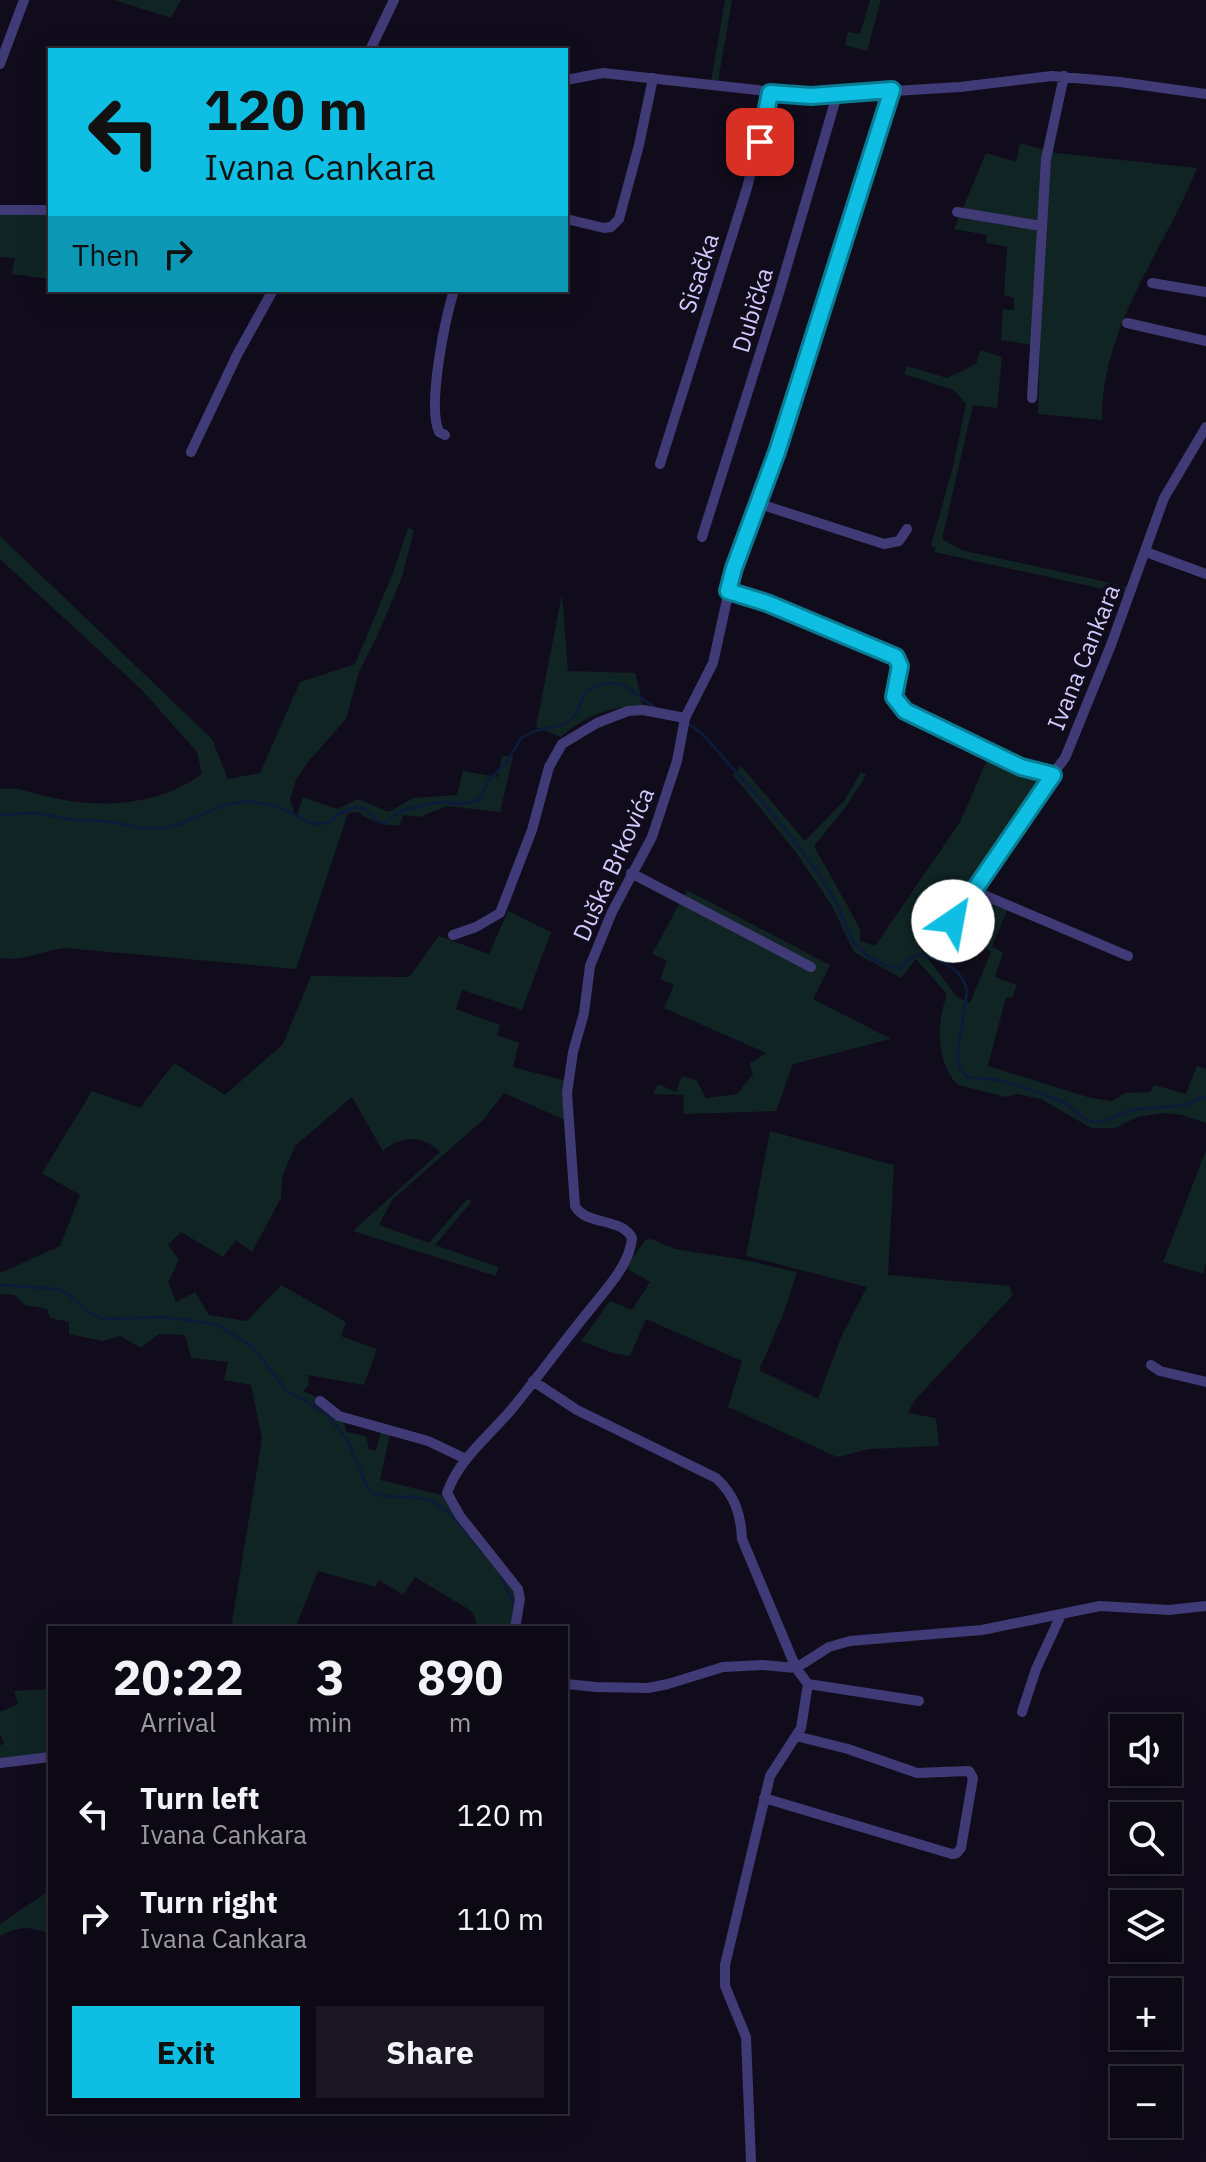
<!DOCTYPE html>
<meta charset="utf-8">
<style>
:root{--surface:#0c0914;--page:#1a1722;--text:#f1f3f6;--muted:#9a9aa0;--line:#2c2a34;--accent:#0fbfe3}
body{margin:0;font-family:"IBM Plex Sans",sans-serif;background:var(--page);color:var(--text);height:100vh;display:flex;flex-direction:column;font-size:30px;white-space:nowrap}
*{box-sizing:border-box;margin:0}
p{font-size:26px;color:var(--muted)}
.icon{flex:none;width:44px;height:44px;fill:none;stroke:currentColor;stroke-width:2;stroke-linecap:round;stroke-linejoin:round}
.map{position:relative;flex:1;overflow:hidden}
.details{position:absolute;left:48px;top:1626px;width:520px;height:488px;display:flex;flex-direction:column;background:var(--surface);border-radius:0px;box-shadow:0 8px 32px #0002,0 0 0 2px var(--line)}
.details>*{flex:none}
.top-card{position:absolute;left:48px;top:48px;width:520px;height:244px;border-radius:0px;box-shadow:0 8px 32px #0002,0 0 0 2px var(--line);background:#0fbfe3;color:#111;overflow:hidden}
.buttons{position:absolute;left:1110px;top:1714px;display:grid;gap:16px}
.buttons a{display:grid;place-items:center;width:72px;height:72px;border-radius:0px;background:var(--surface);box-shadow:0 8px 32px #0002,0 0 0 2px var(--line);font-size:40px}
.pin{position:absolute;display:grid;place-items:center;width:68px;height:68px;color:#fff;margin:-34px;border-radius:16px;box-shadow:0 4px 12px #0006}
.me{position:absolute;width:88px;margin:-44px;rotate:33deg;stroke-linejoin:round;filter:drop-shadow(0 0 6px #0008)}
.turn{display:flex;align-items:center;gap:28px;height:168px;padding:0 24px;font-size:36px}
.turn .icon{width:104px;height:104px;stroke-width:2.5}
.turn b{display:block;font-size:56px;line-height:68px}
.then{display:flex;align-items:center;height:76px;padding:0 24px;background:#0003;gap:16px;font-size:30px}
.eta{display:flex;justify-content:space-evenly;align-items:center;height:136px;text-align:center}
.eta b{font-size:48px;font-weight:700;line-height:56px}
.primary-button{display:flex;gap:16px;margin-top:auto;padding:16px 24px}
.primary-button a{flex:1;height:92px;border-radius:0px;background:var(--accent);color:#111;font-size:32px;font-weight:700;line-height:92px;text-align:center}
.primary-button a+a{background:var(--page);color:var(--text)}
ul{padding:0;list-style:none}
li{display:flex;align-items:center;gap:24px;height:104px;padding:0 24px}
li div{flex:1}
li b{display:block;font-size:30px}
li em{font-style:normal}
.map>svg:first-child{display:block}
.green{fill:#102424}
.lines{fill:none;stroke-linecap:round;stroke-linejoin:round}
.stream{stroke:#0d1b39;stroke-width:3}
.street{stroke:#403a77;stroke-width:10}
.route-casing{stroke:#0a7c94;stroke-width:20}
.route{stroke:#0fbfe3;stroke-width:14}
.labels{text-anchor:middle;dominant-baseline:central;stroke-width:8;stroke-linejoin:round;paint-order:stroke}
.street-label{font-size:24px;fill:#d2c9fc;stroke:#100c1b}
</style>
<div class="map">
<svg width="1206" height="2162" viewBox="0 0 1206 2162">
<rect width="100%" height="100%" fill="#100c1b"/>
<path class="green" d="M114 0H181L171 18Z
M725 0H732L718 82 711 81Z
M870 0H881L867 51 845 45 848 32 860 34Z
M1020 143 1056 153 1197 168C1164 251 1101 327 1102 420L1038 414 1040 346 1001 340 1003 309 1014 310V298L1004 295 1007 247 987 243V235L954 229 986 153 1016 162Z
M50 205V279L12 274 15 258 0 257V207Z
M980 350 1002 357 997 408 973 405 942 539 961 550 1129 587 1126 594 934 552 936 548 931 546 953 466 966 404 954 390 904 374 907 366 947 378 976 364Z
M408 528 414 530 402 577 379 632 359 672 346 719 307 763 296 780 290 800 296 818 303 797 337 809 358 799 389 812 413 798 457 795 463 771 498 777 502 756 513 757 500 812 447 806 420 817 404 815 399 825C382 826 372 822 358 812L348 813 296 969 65 948C42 951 22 962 0 958V789C16 786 34 794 49 797 101 809 158 806 202 774L197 752 143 691 0 559V536L212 739 228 779 260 773 300 682 355 664 393 573Z
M562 594 568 671 635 673 644 708C616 703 581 718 561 737L536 727Z
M990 753 1048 776 1026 815 918 945 957 997 970 1003 991 952 970 939 975 928 959 920 973 896 977 894 1010 904 992 946 1003 953 995 977 1017 985 1012 998 1006 997 988 1066 1091 1098 1112 1101 1125 1093 1150 1092 1154 1085 1186 1094 1197 1066 1206 1069V1123L1182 1115 1165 1113 1137 1117 1115 1128H1091L1041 1099 1017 1094 1005 1097 958 1085C935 1062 937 1022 947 994L916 959 901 978 854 952 832 906 795 851 733 775 741 766 805 841 844 801 861 772 866 775 848 804 814 846 860 929V941L875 946 960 822Z
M687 890 830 965 813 999 891 1039 793 1064 776 1111 684 1114 683 1095 653 1094 658 1084 676 1092 682 1076 696 1080 706 1098 737 1094 753 1074 749 1064 766 1053 664 1008 674 985 660 979 667 961 652 954Z
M508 911 551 932 522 1010 462 990 456 1009 500 1025 497 1035 519 1043 513 1067 570 1082 574 1124 504 1093 484 1119 392 1200 379 1225 429 1243 467 1199 472 1201 435 1245 498 1267 496 1276 353 1231 440 1152C422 1135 402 1135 383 1151L352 1097 295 1146 282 1177 281 1198 252 1252 236 1240 223 1257 181 1232 168 1245 179 1260 168 1282 176 1302 195 1292 209 1315 247 1321 281 1285 346 1322 341 1336 377 1349 364 1385 308 1375 309 1385 303 1391C323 1400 344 1408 346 1432L366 1436 369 1449 376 1451 381 1431 390 1434 380 1480 450 1497 516 1579V1628H478L473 1613 468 1609 415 1577 403 1595 379 1580 375 1587 318 1571 295 1628H234L232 1622 262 1439 251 1385 224 1380 228 1362 191 1358 185 1335 159 1334 141 1348 120 1336 102 1341 69 1334V1322L50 1318 47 1309 25 1305 14 1295 0 1294V1273L60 1246 80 1195 42 1173 92 1091 140 1108 174 1063 225 1095 283 1044 311 976 409 977 439 936 489 954Z
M770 1131 894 1165 888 1275 1009 1286 1013 1295 914 1401 908 1413 936 1418 939 1446 869 1449 837 1457 728 1407 742 1361 646 1319 630 1356 613 1353 581 1341 610 1301 632 1310 650 1282 626 1268 645 1240 651 1239 675 1249 745 1260 797 1272 783 1315 759 1370 818 1399 842 1335 867 1287 746 1256Z
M1206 1150V1262L1203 1274 1163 1262Z
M50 1689V1754L0 1759V1745L4 1744 0 1734V1712L18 1704 14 1691Z
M50 1890V1934C30 1926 19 1926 0 1936V1924Z"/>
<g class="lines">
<path class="stream" d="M687 724C703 731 715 749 727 762 766 806 807 851 836 902 844 916 846 934 857 946 866 957 887 968 900 968L911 958 921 954C942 961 964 969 967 992L957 1057 960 1068 967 1077 1005 1081 1043 1094 1065 1103 1085 1119 1093 1122 1104 1121 1131 1110 1184 1105 1206 1097
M0 815 34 813 75 820 105 821 143 828H164L180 824 222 806 246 801 277 806 313 824 328 823 340 813 357 807 365 809 379 822 386 823 399 811 440 802 463 804 479 800 489 780 507 762 521 738 535 731 566 724 577 713 585 692C623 671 626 691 656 708
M0 1285 58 1289 68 1294 88 1312 103 1319 163 1317 216 1324 253 1347 286 1390 324 1412 346 1437 367 1486 375 1494C389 1499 404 1495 419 1498 448 1502 463 1531 481 1550
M499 1572 514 1605"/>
<path class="street" d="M370 50 394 0
M0 64 24 0
M566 80 603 73 811 96 960 87 1052 76 1120 82 1206 94
M0 210H50
M957 212 1041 226
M566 219 604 228 611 227 619 219 639 145 653 78
M1152 283 1206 292
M1127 323 1206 341
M1032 398 1046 159 1064 76
M445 435 439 432C427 405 445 320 454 290
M191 452 237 355 273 290
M660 464 747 188 770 93
M760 504 884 544 899 541 907 529
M702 537 779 293 837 95
M1146 552 1206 574
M728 591 767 603 896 657 900 666C896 684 889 697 905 711L1021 767 1053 775
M631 873 811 967
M972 890 1128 956
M453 935 476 927 500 913 532 830 549 767 562 744 597 723 628 711 643 710 685 718
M937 947 972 890 1008 843 1044 785 1065 758 1111 645 1164 498 1206 427
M1151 1365 1160 1371 1206 1382
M533 1381 577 1410 716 1478C735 1495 741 1515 742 1539L796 1668 808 1684 801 1728 770 1776 725 1965V1986L746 2037 751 2162
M320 1401 339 1416 428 1441 466 1459
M515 1628 520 1599 518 1589 460 1516 447 1493C459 1459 488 1437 511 1410 539 1376 564 1341 592 1307 607 1288 630 1264 632 1238 621 1217 586 1226 575 1206L567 1093 573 1052 584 1013 590 966 612 912 652 837 677 761 685 718 713 663 734 568 777 452 892 90
M566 1684 596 1687 648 1688 668 1684 723 1667 763 1665 796 1668 829 1647 850 1641 982 1630 1100 1606 1169 1610 1206 1606
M808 1684 919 1701
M1022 1712 1036 1669 1061 1615
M0 1763 50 1757
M764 1798 952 1854 957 1853 961 1848 973 1778 969 1771 917 1773 848 1749 796 1736"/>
</g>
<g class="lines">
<g class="route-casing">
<path id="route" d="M760 142 770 93 811 96 892 90 777 452 734 568 728 591 767 603 896 657 900 666 894 697 905 711 1021 767 1053 775 953 921"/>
</g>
<use href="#route" class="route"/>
</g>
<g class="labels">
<g class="street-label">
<text transform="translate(698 273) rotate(-72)">Sisačka</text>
<text transform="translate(752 310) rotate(-73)">Dubička</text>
<text transform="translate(1083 657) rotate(-68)">Ivana Cankara</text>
<text transform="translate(613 864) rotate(-66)">Duška Brkovića</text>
</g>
</g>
</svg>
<div class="buttons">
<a><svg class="icon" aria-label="sound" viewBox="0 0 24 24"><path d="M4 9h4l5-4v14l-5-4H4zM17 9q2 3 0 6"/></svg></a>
<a><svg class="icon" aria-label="search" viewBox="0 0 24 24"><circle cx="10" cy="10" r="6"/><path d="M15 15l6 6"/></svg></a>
<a><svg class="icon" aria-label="layers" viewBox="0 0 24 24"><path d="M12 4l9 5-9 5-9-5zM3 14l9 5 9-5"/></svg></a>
<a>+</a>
<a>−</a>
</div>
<div class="pin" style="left:760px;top:142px;background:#d93025"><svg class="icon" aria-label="arrive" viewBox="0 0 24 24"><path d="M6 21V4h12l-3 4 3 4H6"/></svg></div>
<svg class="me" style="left:953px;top:921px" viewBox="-20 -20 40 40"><circle r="19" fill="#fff"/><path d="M0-13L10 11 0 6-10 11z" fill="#0fbfe3"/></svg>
<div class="top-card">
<div class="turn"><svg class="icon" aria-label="left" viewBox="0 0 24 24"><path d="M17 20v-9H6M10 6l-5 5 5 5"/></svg><div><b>120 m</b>Ivana Cankara</div></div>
<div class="then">Then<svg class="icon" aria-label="right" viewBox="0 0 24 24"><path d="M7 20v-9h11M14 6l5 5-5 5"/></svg></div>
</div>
<section class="details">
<div class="eta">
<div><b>20:22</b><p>Arrival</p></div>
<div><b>3</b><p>min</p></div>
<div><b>890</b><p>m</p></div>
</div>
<ul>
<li><svg class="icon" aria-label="left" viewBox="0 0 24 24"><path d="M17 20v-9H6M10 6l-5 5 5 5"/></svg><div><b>Turn left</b><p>Ivana Cankara</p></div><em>120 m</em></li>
<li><svg class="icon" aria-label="right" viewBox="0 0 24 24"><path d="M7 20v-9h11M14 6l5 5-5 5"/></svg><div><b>Turn right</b><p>Ivana Cankara</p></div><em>110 m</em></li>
</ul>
<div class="primary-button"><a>Exit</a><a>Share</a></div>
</section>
</div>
